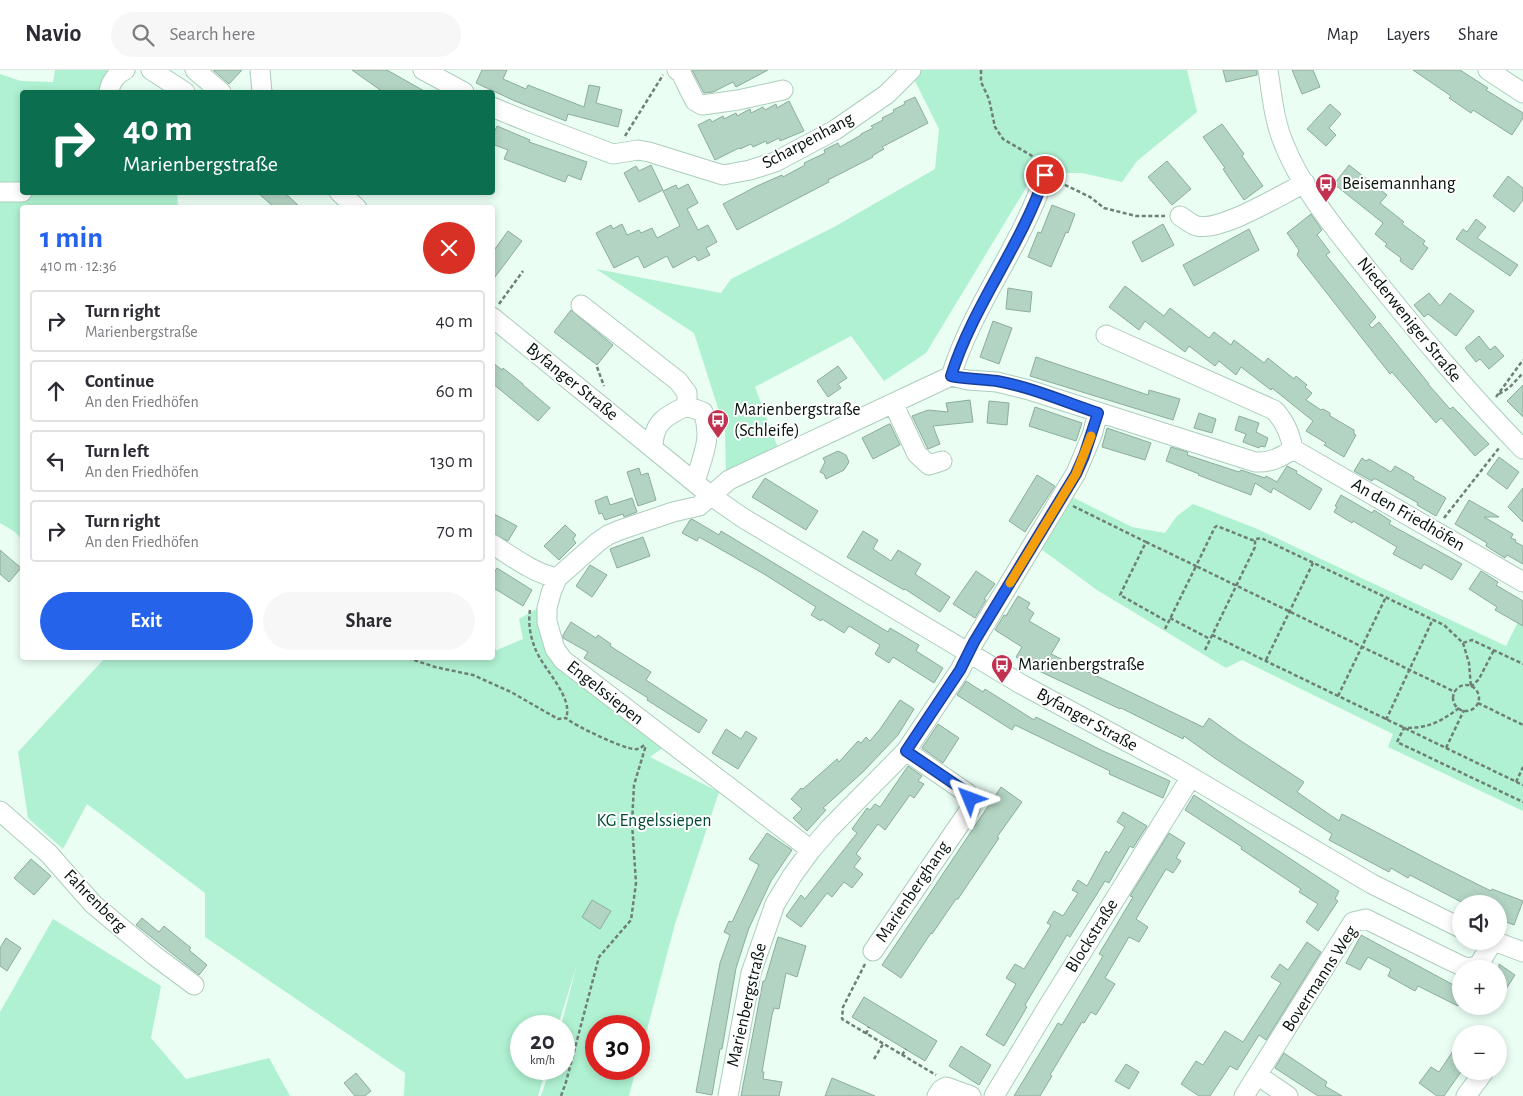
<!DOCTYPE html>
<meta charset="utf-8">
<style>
:root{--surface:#fff;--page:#f7f7f7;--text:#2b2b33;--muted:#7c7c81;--line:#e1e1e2;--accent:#2563eb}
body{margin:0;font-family:"Alegreya Sans",sans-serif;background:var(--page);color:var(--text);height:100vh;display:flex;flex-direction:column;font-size:19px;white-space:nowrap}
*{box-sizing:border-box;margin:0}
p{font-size:16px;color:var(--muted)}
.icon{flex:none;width:28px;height:28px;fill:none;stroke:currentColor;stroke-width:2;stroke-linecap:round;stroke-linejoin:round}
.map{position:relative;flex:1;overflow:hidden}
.panel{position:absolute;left:20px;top:135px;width:475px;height:455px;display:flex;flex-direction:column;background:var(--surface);border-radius:5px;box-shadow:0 2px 8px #0003}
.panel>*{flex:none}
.top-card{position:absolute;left:20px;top:20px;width:475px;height:105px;border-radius:5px;box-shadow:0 2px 8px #0003;background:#0b6e4f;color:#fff;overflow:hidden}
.fabs{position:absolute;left:1452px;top:825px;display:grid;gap:10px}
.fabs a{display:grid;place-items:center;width:55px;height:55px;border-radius:50%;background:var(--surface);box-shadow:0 2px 8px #0003;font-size:25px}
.speed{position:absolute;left:510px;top:945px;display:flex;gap:10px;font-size:25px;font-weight:700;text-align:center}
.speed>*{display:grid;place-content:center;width:65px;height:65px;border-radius:50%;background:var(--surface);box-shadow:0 2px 8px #0003;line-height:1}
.speed small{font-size:12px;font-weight:400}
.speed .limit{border:8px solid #d22;background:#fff;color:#111}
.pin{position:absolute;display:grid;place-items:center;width:42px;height:42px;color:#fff;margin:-21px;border:2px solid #fff;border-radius:50%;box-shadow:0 1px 5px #0007}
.me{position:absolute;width:55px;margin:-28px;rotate:314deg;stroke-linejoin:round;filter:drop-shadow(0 0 4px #0008)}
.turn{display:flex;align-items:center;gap:18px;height:105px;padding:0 20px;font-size:22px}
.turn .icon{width:65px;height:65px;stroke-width:2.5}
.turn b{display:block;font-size:35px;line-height:42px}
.round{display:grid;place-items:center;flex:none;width:52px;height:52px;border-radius:26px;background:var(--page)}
.overview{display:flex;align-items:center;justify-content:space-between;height:85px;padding:0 20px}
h1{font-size:30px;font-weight:600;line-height:38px;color:var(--accent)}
.primary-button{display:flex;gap:10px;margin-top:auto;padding:10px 20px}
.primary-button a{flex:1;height:58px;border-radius:30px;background:var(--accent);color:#fff;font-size:20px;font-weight:600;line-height:58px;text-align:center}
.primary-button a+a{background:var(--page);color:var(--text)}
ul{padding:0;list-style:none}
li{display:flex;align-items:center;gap:15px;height:62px;margin:0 10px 8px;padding:0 10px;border:2px solid var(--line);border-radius:5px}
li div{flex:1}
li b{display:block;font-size:19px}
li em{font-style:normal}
header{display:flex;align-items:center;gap:30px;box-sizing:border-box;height:70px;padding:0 25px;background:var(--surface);border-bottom:1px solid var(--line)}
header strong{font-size:24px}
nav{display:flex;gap:28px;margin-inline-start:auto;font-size:18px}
.search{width:350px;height:45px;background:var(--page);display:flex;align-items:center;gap:12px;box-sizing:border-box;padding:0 18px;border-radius:28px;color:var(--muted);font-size:19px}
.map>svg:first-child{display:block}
.green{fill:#aff1d1}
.building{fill:#b3d4c3;stroke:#8cac9c}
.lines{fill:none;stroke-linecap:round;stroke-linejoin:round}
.minor-casing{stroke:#adcdbd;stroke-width:21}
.path{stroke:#6f7f77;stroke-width:2.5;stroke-dasharray:4 2.5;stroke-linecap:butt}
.minor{stroke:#fff;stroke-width:19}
.route-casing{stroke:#184099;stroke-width:12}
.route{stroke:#2563eb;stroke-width:9}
.slow{stroke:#f59e0b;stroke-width:9}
.labels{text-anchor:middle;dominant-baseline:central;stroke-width:4;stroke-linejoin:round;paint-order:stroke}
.street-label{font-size:18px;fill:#07130d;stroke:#fff}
.poi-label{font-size:18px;fill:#07130d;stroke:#fff;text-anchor:start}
.park-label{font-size:18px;fill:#004a32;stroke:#fff}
</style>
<header>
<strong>Navio</strong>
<div class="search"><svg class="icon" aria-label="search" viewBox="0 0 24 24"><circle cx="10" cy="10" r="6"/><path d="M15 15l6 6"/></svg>Search here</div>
<nav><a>Map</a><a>Layers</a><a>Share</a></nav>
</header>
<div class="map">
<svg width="1523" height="1026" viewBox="0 0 1523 1026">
<rect width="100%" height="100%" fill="#eafef4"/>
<path class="green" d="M55 0H121L107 22H22V120L0 121V4L21 11 53 12Z
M916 0H1187L1197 42 1137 91 1122 112 1082 103H1035L926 283 884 311 851 266 755 317 778 378 726 403 725 360 694 263 596 199 721 223 731 209 834 157 935 99 939 59 912 5Z
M33 122 177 123 178 137 22 138V470L15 462 0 453V124H23Z
M1070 426 1132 457 1165 463 1177 446 1193 434 1255 458 1506 576 1523 542V741L1388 677 1393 664 1242 590 1226 598 1097 520 1041 479Z
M538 538 544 547 564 595 667 675 650 687 719 722 675 854 639 990V956H596V999H636L629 1026H541L550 999H564V956H561L577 894 558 956H521V999H546L538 1026H404L405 1003 205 867V823L87 734 63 779 28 748 18 682 105 588H492L493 576 497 581V580L523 569 519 549Z
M53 849 161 916 151 968 186 1009 269 988 290 1026H0V942Z"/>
<path class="building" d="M213 0H242L229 14Z
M352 0H387L426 22H383Z
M482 0H507L503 9 526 19 528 15 584 37 589 15 600 17 596 33 622 40 618 57 568 44 566 51 515 31 476 13Z
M692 0H768L736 17 733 12 713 22 704 23Z
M1223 0H1257V5L1226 12Z
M1292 0H1313L1320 17 1302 24Z
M1413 0H1460L1488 18 1486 20 1523 43V48L1512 65 1473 40 1471 43 1449 28 1451 26Z
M915 27 928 53 882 77 884 79 872 86 873 87 828 110 829 112 737 160 723 134 757 116 782 105 783 107 805 95 804 93 825 83 824 80 838 73 840 77 861 65V64L873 58 871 56 883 50 882 48 894 42 893 40 905 34 904 32Z
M789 31 804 61 780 71 779 68 767 74 766 71 753 77 751 74 740 79 739 78 715 90 698 55 710 49 712 52 723 46 724 49 736 43 737 46 750 39 751 43 763 37 765 40 776 34 777 38Z
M1330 34 1341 44 1329 58 1336 65 1326 76 1307 59Z
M1222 54 1244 84 1242 86 1263 116 1244 130 1223 99 1225 98 1203 67Z
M497 56 530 70 529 72 587 92 581 110 568 105 565 112 504 89 508 80 492 74V67Z
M1167 91 1191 119 1172 135 1148 107Z
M651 95 663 120 639 132 624 103 636 96 639 101Z
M1349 95 1387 125 1380 133 1404 152 1402 154 1425 171 1423 174 1428 178 1412 200 1400 191 1401 188 1385 176 1387 174 1375 164 1383 153 1334 114Z
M1508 106 1523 118V130L1514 142 1493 126Z
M688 114 698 133 687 139 698 160 708 155 717 172 706 178 710 185 698 191 695 186 673 198 667 186 644 198 638 186 614 198 596 163 611 155 613 159 622 154 627 165 639 160 641 163 652 158 657 168 680 156 663 121 676 115 678 119Z
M257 122H284L301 138H275Z
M1052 135 1075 144 1068 163 1066 162 1051 197 1028 187 1038 162 1041 163Z
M1311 144 1322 160 1317 165 1330 182 1326 185 1376 247 1369 255 1372 258 1379 252 1429 314H1428L1450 339 1453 337 1489 374 1475 386 1441 348 1436 353 1392 302 1390 304 1297 185 1299 180 1287 163Z
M1476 149 1486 157 1477 168 1518 195 1510 206 1456 169 1463 159 1467 162Z
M1163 154 1174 175 1142 192 1132 172Z
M1249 159 1259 180 1194 216 1183 195Z
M508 161 522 171 492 211V183Z
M1125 216 1164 246 1170 238 1209 268 1214 262 1231 275 1234 270 1264 293 1268 288 1294 309 1296 306 1307 315 1305 317 1312 323 1306 330 1321 340 1323 339 1330 343V346L1354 360V364L1356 365 1344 387 1324 375 1326 373 1306 361 1313 351 1272 318 1271 320 1241 297 1236 305 1219 291 1215 296 1189 276 1185 282 1145 251 1139 260 1109 237Z
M1008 218 1032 222 1030 242 1006 239Z
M1429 223 1440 236 1450 223 1474 241 1456 266 1428 244 1424 247 1414 235Z
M571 240 613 275 597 295 554 262Z
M993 251 1012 258 999 294 980 287Z
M1479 266 1490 280 1495 276 1504 286 1489 299 1480 289 1476 292 1465 278Z
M1036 287 1148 325 1149 320 1180 329 1173 350 1030 306Z
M492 292 502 300 503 298 523 314V315L550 338 538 351 492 313Z
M838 296 847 308 838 314 841 318 828 327 817 311Z
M1523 315V347L1507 331Z
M970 330 973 352 933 356 940 374 928 379 912 346 928 340 948 342 946 333Z
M989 331 1009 333 1007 355 987 353Z
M1035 337 1082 353 1076 371 1029 356Z
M1199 343 1216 349 1212 363 1194 358Z
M1239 346 1259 353 1256 362 1268 368 1265 377 1260 376 1259 378 1243 372 1246 364 1235 360Z
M889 354H890L900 375 873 389 862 368Z
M1107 358 1151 373 1145 390 1102 377Z
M1171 377 1188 382 1187 385 1239 402 1241 400 1265 408 1266 406 1277 412 1287 396 1297 401 1296 403 1322 419 1310 440 1273 418 1271 423 1255 413 1251 425 1198 405 1199 404 1166 391Z
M838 381 846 385 849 392 844 400 826 409 824 404 820 402 825 392 823 388Z
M1499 387 1519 402 1507 419 1487 404Z
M1362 388 1366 391 1369 389 1391 402 1395 396 1414 407 1413 409 1446 428 1436 446 1417 435 1418 433 1376 409H1373L1372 411 1354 401Z
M639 398 641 405 648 403 656 430 638 436 627 402Z
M1037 405 1055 416 1025 462 1009 451Z
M765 408 818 441 806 460 752 427Z
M1523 418V452L1508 437Z
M1341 425 1372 443 1374 440 1391 451 1389 454 1462 494 1452 510 1424 494 1421 499 1393 484 1397 477 1353 451 1352 453 1334 442 1337 437 1335 436Z
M607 426 610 435 632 428 637 442 624 447 623 444 605 450 602 443 599 444 595 431Z
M1469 430 1499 447H1484L1513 464 1511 468 1516 470 1515 472 1523 476V494L1507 485 1505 488 1486 476 1487 473 1455 454Z
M492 443 517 456 508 471 492 463Z
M692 449 719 465 721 461 888 562 890 558 919 575 916 581 943 598 934 613 893 587 889 593 875 584 880 575 849 556 844 563 822 549 821 551 811 545 816 537 764 504 699 467 697 471 682 463 690 450Z
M565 455 576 465 573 469 576 473 559 490 544 476Z
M863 461 878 470 873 479 891 491 898 480 921 494 915 504 950 527 940 542 905 519 904 520 847 487Z
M643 467 650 486 617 498 610 479Z
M0 480 21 498 9 512 0 504Z
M590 495 607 505 592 527 576 516Z
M497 498 532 520 523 536 492 517V506Z
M976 501 995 514 984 529 986 530 975 548 953 534Z
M1481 501 1498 512 1496 515 1523 531V556L1495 540 1497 537 1469 519Z
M1018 526 1030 533 1027 538 1034 543 1029 551 1060 569 1051 584 1203 657 1209 648 1238 669 1304 712 1297 722 1339 751 1342 744 1433 792 1491 821 1492 819 1523 831 1514 855 1499 849V834H1465L1410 805 1408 808 1391 798 1389 802 1329 770 1332 764 1216 689 1184 666 1183 669 1121 638 1120 639 1039 601 1016 587 1022 577 995 560 1004 545 1006 546Z
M571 552 596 568 598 565 611 574 610 576 651 602 646 610 707 650 699 663 647 630 648 628 584 588 588 582 563 568V565Z
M966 611 983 622 985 619 1034 650 1036 647 1103 681 1170 711 1163 728 1109 704 1110 701 1015 655 1012 660 957 625Z
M900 630 914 639 898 665 864 701 823 738 826 740 807 761 793 748 802 739 791 729 801 718 803 719 837 689 839 692 858 671 861 673 866 667 870 671 880 659Z
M938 654 959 668 943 693 922 678Z
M726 659 741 669 746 661 757 668 738 699 712 683Z
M908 696 922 706 918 711 924 714 914 728 910 725 885 760 878 754 856 784 861 788 854 797 863 804 852 818 844 812 832 827 827 823 801 857 786 846 801 825 805 829 857 763 852 759 867 738 870 740 875 734 880 737Z
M1001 717 1022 732 997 767 999 768 958 829H956L932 864 931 863 901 908 882 895Z
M1194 725 1339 821 1335 829 1338 831 1318 861 1306 852 1318 834 1299 822 1301 819 1241 779 1242 777 1185 740Z
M1123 742 1147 756 1133 778 1130 776 1109 813 1105 811 1070 867 1067 865 1025 935 1027 937 1004 976 986 965 1016 914 1006 908 1015 894 1024 899 1051 855 1047 853 1054 841 1063 846 1078 823 1072 820 1078 810 1087 816 1106 781 1109 783 1125 757 1117 752Z
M767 763 792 780 771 811 749 858 736 898 722 979H720L712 1025 696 1022 720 893 730 865 724 862 729 851 732 852 759 795 749 789Z
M1169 763 1185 773 1176 788 1181 791 1173 803 1166 799 1136 849 1148 857 1139 872 1129 867 1105 908 1115 914 1096 945 1091 942 1084 953 1082 952 1050 1005 1052 1006 1040 1026H1014L1058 953 1062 955 1103 886 1099 884 1133 827 1130 826Z
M31 789 51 806 34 825 14 808Z
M592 830 611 841 600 859 582 847Z
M142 848 159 862 164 856 191 878 189 880 207 895 199 905 136 855Z
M1361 865 1461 919V929L1458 936 1418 916 1415 921 1388 906 1391 899 1368 887 1360 900 1346 893Z
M778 867 806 876 797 907 786 903 779 939 774 938 772 945 762 1002H764L763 1009 782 1012 779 1026H741L763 911H765Z
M6 868 21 878 7 901 0 896V878Z
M1307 872 1321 882 1266 970 1259 965 1237 1000 1230 996 1210 1026H1199L1181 1014 1196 991 1203 995 1225 961 1243 972 1281 913 1271 907 1280 894 1288 900Z
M1499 894 1515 905 1499 930Z
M864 927 937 971 925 991 852 947Z
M1461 969V1002L1444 1026H1437L1419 1013 1431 997 1439 1002Z
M961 976 991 995 979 1015 949 996Z
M1284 983 1327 1012 1325 1016 1342 1026H1318L1275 998Z
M1126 994 1139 1002 1129 1019 1115 1011Z
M356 1003 371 1021 365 1026H355L344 1013Z
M832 1008 875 1026H825Z"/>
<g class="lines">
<g class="minor-casing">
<path id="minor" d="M151 0 185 22
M195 0 221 22
M260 0 262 22
M423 0 464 22
M677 0 681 3 695 31 702 35 738 30 783 20
M1268 0C1272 25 1274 51 1284 74 1302 120 1340 165 1371 204 1420 265 1468 323 1523 379
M1488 0 1523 23
M109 22C110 13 116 4 125 0
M492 37 526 51 613 84 638 80 649 82 723 105 750 100 775 92 835 60 887 24 911 0
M0 122H22
M339 122 357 138
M1180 146C1185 149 1192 155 1197 156 1221 162 1282 124 1305 113
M581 235 678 311 687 323V336
M492 247 710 425 743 448 1021 614 1174 697 1372 814 1461 858
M1106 265 1274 340C1285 351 1290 363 1293 379
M951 306C973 235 1022 175 1045 105
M893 333 917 384 929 395 942 391
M653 377C653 352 667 345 687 336L703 342C713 368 702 387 695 412
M492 474C513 487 533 503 557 508
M0 741 49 784 93 834 155 886 194 915
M811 780 563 590 555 579 547 552V538L551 523 557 508 598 472 608 465 620 460 673 442 699 436 729 410 951 306 968 310 997 312 1029 320 1255 392C1270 393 1280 388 1293 379L1523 512
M1494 871 1523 882
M873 881 970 739V729L967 723 906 681
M1257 1005 1288 1026
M728 1026 751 903 775 834 792 806 811 780 829 759 906 681 960 600 974 572 1076 403 1092 365 1098 343
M937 1026 941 1020 946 1017 971 1026
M994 1026 1047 938 1191 707
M1244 1026 1353 852 1366 849 1445 888 1464 897 1473 898 1480 893 1493 871
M1466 1026 1483 1003"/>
</g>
<path class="path" d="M981 0V12L989 29 995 57 1003 69 1039 90
M625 66 663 5
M1059 112 1090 127 1104 138 1136 146H1165
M499 234 523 201
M597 297 604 316
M1499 324 1509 318 1523 303
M1496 327 1523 290
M1073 436 1146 472 1120 525 1168 552
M1444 448 1499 378
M1146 472 1196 496 1215 457 1217 456 1252 470 1261 468 1444 555 1463 573 1472 570 1523 594
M530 540C528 552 530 566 535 578 542 598 574 627 566 648
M1170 548 1210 569
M1165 559 1196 496 1455 622
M1212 565 1446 678 1464 640
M1463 573 1469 593 1471 617
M1205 580 1255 477V470
M408 588 435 597 473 605 511 622 558 649 566 648C573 655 624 679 634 679 639 680 641 677 645 675
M1266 590 1313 493
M1453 628a13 13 0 1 1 26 0a13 13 0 1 1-26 0Z
M1471 617 1479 609 1494 580
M1338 626 1386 527
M1478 633 1523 655
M1459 638C1439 653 1428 658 1404 658L1397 672 1523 732
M1386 650 1433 549
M1446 678 1523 715
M1516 712 1523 697
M865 894 843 937 842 949 936 1005
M866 964 869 957
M902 985 906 979
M874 989 883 974
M561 1026 566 1012 599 887 631 850 636 813 632 753 634 715 646 675"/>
<use href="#minor" class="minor"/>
</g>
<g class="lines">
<g class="route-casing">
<path id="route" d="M970 729 967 723 962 719 906 681 960 600 974 572 1076 404 1084 386 1098 343C1065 332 1031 317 997 311 982 309 966 309 951 306 973 235 1022 175 1045 105"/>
</g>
<use href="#route" class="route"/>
<path class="slow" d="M1010 513 1076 404 1091 366"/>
</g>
<defs>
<g id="bus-pin" transform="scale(1.125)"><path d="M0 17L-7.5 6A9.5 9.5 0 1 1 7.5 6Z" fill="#c13150" stroke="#fff"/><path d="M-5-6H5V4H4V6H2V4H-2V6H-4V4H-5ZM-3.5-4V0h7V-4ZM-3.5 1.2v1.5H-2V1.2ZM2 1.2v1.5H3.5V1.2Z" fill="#fff"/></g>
</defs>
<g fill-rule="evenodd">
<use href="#bus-pin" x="1326" y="114"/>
<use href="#bus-pin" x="718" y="350"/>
<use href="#bus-pin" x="1002" y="595"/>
</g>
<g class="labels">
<g class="street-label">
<text transform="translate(808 71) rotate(-28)">Scharpenhang</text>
<text transform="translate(1409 250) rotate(51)">Niederweniger Straße</text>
<text transform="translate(572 312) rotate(39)">Byfanger Straße</text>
<text transform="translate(1408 445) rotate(30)">An den Friedhöfen</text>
<text transform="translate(605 623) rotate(38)">Engelssiepen</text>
<text transform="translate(1087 650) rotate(29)">Byfanger Straße</text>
<text transform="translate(913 822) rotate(-56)">Marienberghang</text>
<text transform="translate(95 831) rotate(45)">Fahrenberg</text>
<text transform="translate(1092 866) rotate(-58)">Blockstraße</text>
<text transform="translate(1320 909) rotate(-57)">Bovermanns Weg</text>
<text transform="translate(747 935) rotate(-77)">Marienbergstraße</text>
</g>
<g class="poi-label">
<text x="1342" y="114">Beisemannhang</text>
<text x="734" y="340">Marienbergstraße<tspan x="734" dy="21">(Schleife)</tspan></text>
<text x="1018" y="595">Marienbergstraße</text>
</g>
<g class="park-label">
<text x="654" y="751">KG Engelssiepen</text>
</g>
</g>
</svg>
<div class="fabs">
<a><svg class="icon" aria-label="sound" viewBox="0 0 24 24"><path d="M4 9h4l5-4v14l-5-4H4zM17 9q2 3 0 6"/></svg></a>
<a>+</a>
<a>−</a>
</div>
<div class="speed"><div>20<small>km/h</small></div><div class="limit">30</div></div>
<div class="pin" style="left:1045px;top:105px;background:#d93025"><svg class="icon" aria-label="arrive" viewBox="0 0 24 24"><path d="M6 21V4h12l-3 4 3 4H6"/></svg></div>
<svg class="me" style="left:970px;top:729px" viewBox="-20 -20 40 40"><path d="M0-17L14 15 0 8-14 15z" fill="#2563eb" stroke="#fff" stroke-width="4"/></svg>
<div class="top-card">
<div class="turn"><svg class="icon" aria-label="right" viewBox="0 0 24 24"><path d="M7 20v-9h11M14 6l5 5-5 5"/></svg><div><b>40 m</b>Marienbergstraße</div></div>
</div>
<section class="panel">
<div class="overview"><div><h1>1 min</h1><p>410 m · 12:36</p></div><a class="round" style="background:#d93025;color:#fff"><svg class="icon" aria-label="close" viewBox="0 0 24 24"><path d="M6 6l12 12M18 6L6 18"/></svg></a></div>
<ul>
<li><svg class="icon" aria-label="right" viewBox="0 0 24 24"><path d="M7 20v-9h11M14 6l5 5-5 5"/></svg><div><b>Turn right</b><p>Marienbergstraße</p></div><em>40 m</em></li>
<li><svg class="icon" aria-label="ahead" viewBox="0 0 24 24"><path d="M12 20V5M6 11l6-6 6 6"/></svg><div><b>Continue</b><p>An den Friedhöfen</p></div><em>60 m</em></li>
<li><svg class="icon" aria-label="left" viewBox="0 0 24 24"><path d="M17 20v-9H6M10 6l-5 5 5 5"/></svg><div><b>Turn left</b><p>An den Friedhöfen</p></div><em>130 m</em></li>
<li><svg class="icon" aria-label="right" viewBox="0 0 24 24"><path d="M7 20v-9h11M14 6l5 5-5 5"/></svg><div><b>Turn right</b><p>An den Friedhöfen</p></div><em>70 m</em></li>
</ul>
<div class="primary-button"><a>Exit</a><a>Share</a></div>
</section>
</div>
